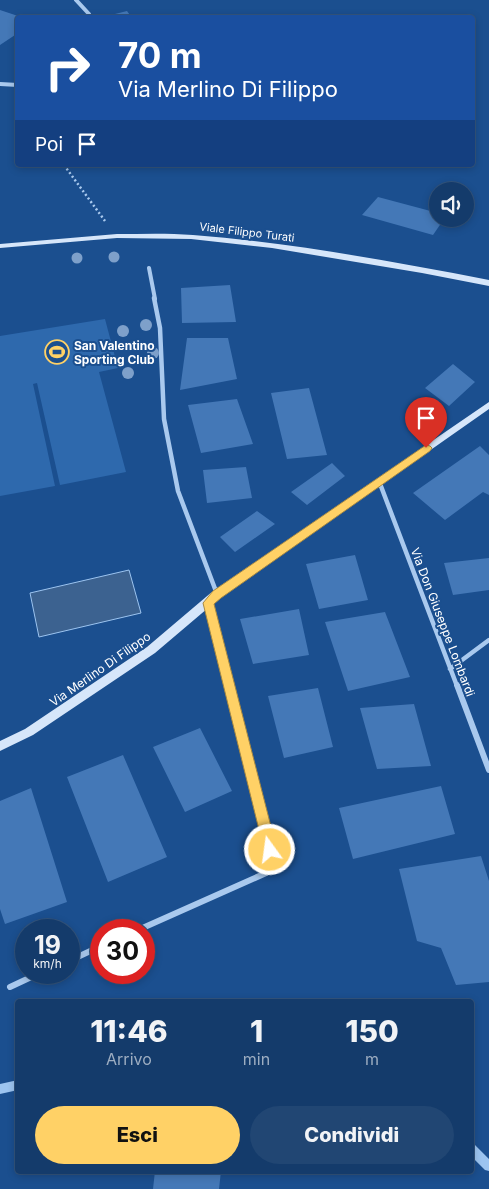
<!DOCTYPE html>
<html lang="it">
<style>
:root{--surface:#143b6b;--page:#214673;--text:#f1f3f6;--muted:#9dadc1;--line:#33557e;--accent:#ffd166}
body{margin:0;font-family:Inter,sans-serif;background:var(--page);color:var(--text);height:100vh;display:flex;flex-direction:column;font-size:19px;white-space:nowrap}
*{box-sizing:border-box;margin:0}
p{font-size:16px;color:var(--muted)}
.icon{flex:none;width:28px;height:28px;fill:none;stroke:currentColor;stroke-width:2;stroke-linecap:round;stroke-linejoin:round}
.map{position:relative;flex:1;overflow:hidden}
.panel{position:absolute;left:15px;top:999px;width:459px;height:175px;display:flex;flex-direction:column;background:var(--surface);border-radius:5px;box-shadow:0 2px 8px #0003,0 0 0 1px var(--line)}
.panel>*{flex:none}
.top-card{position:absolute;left:15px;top:15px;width:460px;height:152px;border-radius:5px;box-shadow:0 2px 8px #0003,0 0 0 1px var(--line);background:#1a4fa0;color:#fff;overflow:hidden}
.fabs{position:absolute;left:429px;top:182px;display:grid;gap:10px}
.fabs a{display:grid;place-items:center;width:45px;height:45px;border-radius:50%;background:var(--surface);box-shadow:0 2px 8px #0003,0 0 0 1px var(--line);font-size:25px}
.speed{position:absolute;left:15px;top:919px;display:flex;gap:10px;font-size:25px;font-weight:700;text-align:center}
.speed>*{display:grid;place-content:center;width:65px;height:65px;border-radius:50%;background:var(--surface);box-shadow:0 2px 8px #0003,0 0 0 1px var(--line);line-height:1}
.speed small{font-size:12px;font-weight:400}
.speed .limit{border:8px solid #d22;background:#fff;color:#111}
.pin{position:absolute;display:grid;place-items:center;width:42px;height:42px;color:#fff;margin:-51px -21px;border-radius:50% 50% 50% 0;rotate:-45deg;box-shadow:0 0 5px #0007}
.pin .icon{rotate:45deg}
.me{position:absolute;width:55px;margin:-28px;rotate:346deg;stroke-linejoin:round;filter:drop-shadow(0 0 4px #0008)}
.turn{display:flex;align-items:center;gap:18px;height:105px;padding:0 20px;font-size:22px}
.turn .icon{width:65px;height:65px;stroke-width:2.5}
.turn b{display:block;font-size:35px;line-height:42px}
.then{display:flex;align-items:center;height:48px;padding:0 20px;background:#0003;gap:10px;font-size:19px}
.eta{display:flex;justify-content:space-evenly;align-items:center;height:85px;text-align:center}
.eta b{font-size:30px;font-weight:800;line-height:35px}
.cta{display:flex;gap:10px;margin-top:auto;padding:10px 20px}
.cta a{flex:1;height:58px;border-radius:30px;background:var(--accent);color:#111;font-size:20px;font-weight:800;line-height:58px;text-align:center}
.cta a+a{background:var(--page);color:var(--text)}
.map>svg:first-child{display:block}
.green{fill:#2e69ad}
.water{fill:#3c6290;stroke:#9cc4f0}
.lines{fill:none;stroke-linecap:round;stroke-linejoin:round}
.stream{fill:#9cc4f0;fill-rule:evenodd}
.building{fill:#4478b7}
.path{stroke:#a9c9ee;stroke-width:2.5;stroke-dasharray:2 2.5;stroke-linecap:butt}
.street-far2{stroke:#a9c9ee;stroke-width:4}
.street-far1{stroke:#a9c9ee;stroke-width:4.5}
.street{stroke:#a9c9ee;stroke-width:6}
.secondary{fill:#d6e6fa;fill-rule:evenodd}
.tree{fill:#7ea0ca}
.route{fill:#ffd166;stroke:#a68842}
.labels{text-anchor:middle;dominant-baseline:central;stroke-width:4;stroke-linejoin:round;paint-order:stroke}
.far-street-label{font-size:11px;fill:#fff;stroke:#1b4f8f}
.poi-label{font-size:12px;font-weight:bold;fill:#fff;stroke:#1b4f8f;text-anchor:start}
.street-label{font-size:12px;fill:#fff;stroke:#1b4f8f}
</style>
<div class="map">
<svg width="489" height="1189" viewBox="0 0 489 1189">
<rect width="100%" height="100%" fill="#1b4f8f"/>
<path class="green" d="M105 319 118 368 99 372 126 472 60 485 37 383 33 384 55 486 0 496V336Z"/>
<path class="water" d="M129 570 141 613 39 637 30 593Z"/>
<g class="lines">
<path class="stream" d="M18 1080V1090L0 1094V1084Z
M471 1144 475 1145 489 1159V1171L485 1170 471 1156Z"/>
</g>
<path class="building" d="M0 10 18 16V33L0 45Z
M127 11 132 18H113L111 15Z
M378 197 438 213V219H444L433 235 362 215Z
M230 285 236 322 182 323 181 288Z
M187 338H228L237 379 180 390Z
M453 364 475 382 449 406 425 388Z
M309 388 327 455 287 459 271 393Z
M237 399 253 444 201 453 188 405Z
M480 446 489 455V495L483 492 445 520 413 493Z
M332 463 345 476 307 505 291 492Z
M246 467 252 498 207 503 203 470Z
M257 511 275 524 235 552 220 537Z
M355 555 368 600 319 609 306 564Z
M489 558V590L453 595 444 563Z
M299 609 309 655 253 664 240 619Z
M385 612 410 677 348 691 325 622Z
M318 688 333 747 284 758 268 696Z
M414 704 431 766 377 769 360 708Z
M200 728 232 791 185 812 153 747Z
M123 755 167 857 108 882 67 777Z
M441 786 455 834 353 859 339 808Z
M31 788 67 902 5 924 0 909V801Z
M481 856 489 881V982L456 985 441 948 417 941 399 869Z
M155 1171H221L219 1189H153Z"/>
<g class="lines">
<path class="path" d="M64 165 105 221"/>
<path class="street-far2" d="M76 0 89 14 88 18
M0 84 18 85
M149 268 155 299"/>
<path class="street-far1" d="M154 298 160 328 164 419 178 491 217 594
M379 481 457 686
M208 603 229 686
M450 669 489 640"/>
<path class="street" d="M457 685 489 770
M138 930 275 869 229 685
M69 961 101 946
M10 987 42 972"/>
<path class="secondary" d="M117 234C142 234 168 233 193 235 292 243 391 261 489 280V286L422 273 272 248 191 239 117 238 0 248V244Z
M489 402V409L221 597 155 653 33 735 0 751V741L25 729 147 647 213 591Z"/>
</g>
<g class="tree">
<circle cx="114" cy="257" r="5.5"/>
<circle cx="77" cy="258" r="5.5"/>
<circle cx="146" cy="325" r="6"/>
<circle cx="123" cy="331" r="6"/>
<circle cx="153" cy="353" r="6"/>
<circle cx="128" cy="373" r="6"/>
</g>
<path class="route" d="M426 445 430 446 432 448 430 451 221 598 214 604 277 850 275 854 270 856 266 854 264 850 203 603 213 591Z"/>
<defs>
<g id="stadium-ring" transform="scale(1.25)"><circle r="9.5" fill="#1b4f8f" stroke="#ffd166" stroke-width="1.5"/><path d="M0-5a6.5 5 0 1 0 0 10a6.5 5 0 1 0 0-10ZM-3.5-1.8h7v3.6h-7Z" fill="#ffd166"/></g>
</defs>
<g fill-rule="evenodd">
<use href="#stadium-ring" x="57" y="352"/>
</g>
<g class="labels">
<g class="far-street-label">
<text transform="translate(247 232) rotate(7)">Viale Filippo Turati</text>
</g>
<g class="poi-label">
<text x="74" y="345">San Valentino<tspan x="74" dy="14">Sporting Club</tspan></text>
</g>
<g class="street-label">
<text transform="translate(443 622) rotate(69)">Via Don Giuseppe Lombardi</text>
<text transform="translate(100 669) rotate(-35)">Via Merlino Di Filippo</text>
</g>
</g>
</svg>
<div class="fabs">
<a><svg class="icon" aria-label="sound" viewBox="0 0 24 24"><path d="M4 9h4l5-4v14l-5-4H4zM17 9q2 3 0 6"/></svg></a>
</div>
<div class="speed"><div>19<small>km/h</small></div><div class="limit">30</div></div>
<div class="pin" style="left:426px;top:448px;background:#d93025"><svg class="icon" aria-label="arrive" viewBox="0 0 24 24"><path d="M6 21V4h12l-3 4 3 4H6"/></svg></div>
<svg class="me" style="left:270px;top:850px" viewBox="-20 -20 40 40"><circle r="17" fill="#ffd166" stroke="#fff" stroke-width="3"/><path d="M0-11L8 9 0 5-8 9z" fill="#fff"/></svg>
<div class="top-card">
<div class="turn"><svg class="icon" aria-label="right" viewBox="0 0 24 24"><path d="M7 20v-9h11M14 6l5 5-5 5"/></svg><div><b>70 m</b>Via Merlino Di Filippo</div></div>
<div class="then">Poi<svg class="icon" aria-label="arrive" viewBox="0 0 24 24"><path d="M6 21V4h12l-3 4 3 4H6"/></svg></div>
</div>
<section class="panel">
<div class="eta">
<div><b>11:46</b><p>Arrivo</p></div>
<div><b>1</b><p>min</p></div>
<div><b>150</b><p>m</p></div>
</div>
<div class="cta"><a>Esci</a><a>Condividi</a></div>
</section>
</div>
